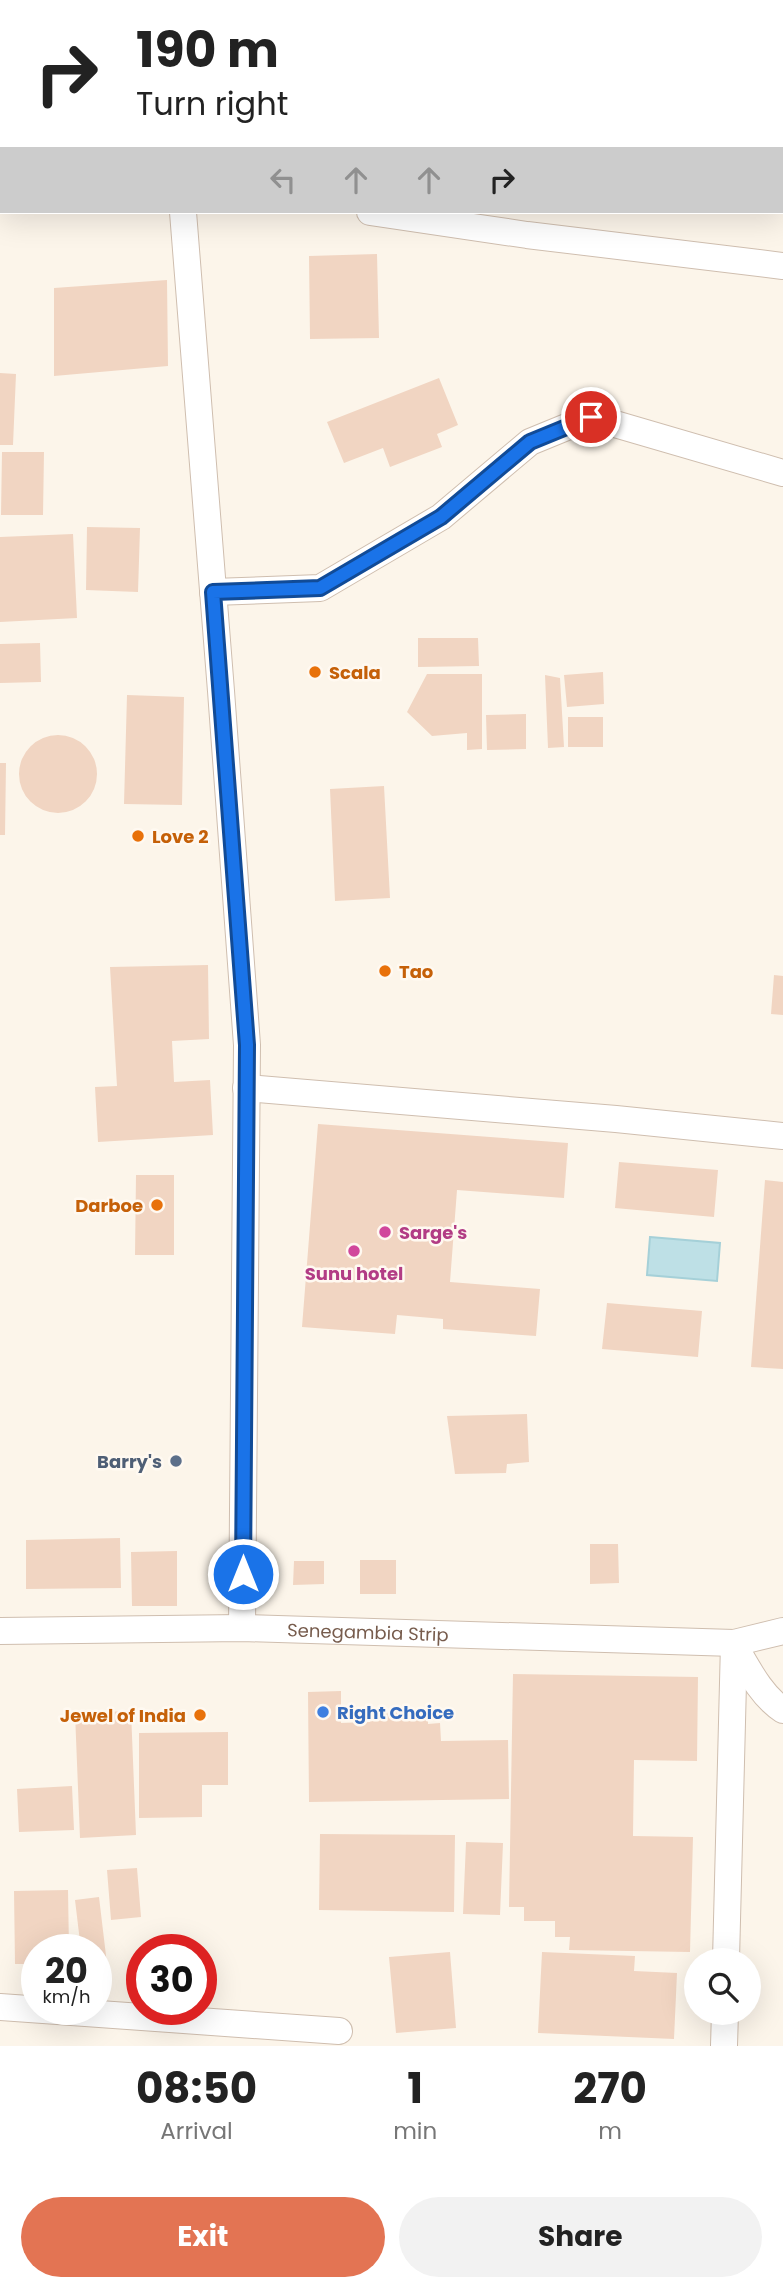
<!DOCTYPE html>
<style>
:root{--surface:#fff;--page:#f2f2f2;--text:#222;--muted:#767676;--accent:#e37453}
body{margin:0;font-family:Poppins,sans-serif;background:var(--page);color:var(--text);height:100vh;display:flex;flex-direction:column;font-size:26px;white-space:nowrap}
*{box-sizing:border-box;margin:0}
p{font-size:23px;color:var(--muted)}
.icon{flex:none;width:38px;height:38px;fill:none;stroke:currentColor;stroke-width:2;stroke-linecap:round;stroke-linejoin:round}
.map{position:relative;height:2046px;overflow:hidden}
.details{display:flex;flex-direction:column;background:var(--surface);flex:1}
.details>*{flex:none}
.hud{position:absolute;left:0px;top:0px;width:784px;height:214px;box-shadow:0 7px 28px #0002;background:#fff;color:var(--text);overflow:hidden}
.buttons{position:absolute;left:684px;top:1948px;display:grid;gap:14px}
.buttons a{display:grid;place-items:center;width:77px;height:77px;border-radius:50%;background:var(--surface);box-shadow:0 7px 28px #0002;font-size:35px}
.speed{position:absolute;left:21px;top:1934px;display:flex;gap:14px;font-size:35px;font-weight:700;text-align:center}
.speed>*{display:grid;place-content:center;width:91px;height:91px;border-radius:50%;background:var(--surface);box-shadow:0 7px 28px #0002;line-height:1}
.speed small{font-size:18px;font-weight:400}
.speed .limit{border:10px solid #d22;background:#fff;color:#111}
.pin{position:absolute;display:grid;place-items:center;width:60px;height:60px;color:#fff;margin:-30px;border:4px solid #fff;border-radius:50%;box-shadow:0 2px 7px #0007}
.me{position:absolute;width:77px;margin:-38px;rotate:0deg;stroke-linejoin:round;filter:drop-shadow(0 0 5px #0008)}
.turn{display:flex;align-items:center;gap:24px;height:147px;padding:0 21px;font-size:32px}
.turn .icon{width:91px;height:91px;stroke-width:2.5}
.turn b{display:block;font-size:49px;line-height:60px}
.lanes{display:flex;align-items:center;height:66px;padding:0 21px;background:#0003;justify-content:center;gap:35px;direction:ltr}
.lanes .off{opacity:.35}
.eta{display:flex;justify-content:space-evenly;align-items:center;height:119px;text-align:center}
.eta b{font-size:42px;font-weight:700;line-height:49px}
.cta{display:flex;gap:14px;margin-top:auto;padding:14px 21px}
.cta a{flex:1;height:80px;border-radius:42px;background:var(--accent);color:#fff;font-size:28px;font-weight:700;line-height:80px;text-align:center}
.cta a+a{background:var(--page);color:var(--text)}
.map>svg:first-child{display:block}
.water{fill:#bee0e6;stroke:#a5d0d8;stroke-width:2}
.building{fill:#f1d5c2}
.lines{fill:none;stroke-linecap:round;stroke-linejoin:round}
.minor-casing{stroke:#cfbeaf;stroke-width:28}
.minor{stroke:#fff;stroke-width:26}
.route-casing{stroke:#114b97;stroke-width:18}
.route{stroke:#1a73e8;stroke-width:12}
.food-dot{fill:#e8710a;stroke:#fff9f1;stroke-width:2.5}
.hotel-dot{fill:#d1479c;stroke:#fff9f1;stroke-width:2.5}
.service-dot{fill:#5c6f8a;stroke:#fff9f1;stroke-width:2.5}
.shop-dot{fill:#3f7fe0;stroke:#fff9f1;stroke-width:2.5}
.labels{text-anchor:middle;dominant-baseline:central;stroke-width:5;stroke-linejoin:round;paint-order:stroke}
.food-label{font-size:18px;font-weight:bold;fill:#c56008;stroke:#fff9f1;text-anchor:start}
.hotel-label{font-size:18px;font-weight:bold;fill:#b23c85;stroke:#fff9f1;text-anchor:start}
.service-label{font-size:18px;font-weight:bold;fill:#4e5e75;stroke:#fff9f1;text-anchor:end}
.street-label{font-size:18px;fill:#775c4d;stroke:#fff9f1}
.shop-label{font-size:18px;font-weight:bold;fill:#366cbe;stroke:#fff9f1;text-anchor:start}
</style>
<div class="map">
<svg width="783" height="2046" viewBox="0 0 783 2046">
<rect width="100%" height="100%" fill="#fcf5ea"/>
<path class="water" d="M650 1237 720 1243 717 1281 647 1275Z"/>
<path class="building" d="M377 254 379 338 310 339 309 256Z
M167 280 168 366 54 376V288Z
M0 373 16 374 13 445H0Z
M439 378 458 425 437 434 442 447 390 467 383 448 344 463 327 422Z
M2 452H44L43 515H1Z
M87 527 140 528 138 592 86 590Z
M73 534 77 618 0 622V537Z
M418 638H478L479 666 418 667Z
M40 643 41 682 0 683V644Z
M603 672 604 704 567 707 564 675Z
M427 674H482V749L467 750V733L432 736 407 712Z
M545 675 560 678 564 747 548 748Z
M127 695 184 697 182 805 124 804Z
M526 714V749L487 750 486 715Z
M568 717H603V747H568Z
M19 774a39 39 0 1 1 78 0a39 39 0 1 1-78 0Z
M0 763H6L5 835H0Z
M384 786 390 898 335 901 330 789Z
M208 965 209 1039 172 1041 174 1082 210 1080 213 1135 98 1142 95 1087 117 1086 110 967Z
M774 975 783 976V1015L771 1014Z
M318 1124 568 1143 564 1198 457 1190 450 1282 540 1289 536 1336 443 1329V1319L397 1315 395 1334 302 1327Z
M619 1162 718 1170 714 1217 615 1208Z
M136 1175H174V1255H135Z
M765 1180 783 1182V1369L751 1367Z
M607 1303 702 1311 698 1357 602 1349Z
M527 1414 529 1462 507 1464 506 1473 455 1474 447 1416Z
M120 1538 121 1588 26 1589V1540Z
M590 1544H618L619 1583 590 1584Z
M177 1551V1606H132L131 1552Z
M360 1560H396V1594H360Z
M294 1561H324V1584L293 1585Z
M513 1674 698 1677 697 1761 634 1760 633 1836 693 1837 690 1952 569 1950 570 1937H555V1921H524V1907H509Z
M341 1691V1723L370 1722V1713L428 1712V1724L440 1723 441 1741 508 1740 509 1799 309 1802 308 1692Z
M131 1711 136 1835 80 1838 75 1713Z
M228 1732V1785H202V1817L139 1818V1733Z
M72 1786 74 1830 19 1832 17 1789Z
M320 1834 455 1835 454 1912 319 1910Z
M466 1842 503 1843 500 1915 463 1914Z
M137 1868 141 1917 111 1920 107 1870Z
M68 1890 69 1950H37V1964H15L14 1891Z
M99 1897 107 1964 96 1965V1950H81L75 1900Z
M450 1952 456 2028 396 2033 389 1957Z
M542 1952 635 1956 634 1971 677 1973 674 2039 538 2033Z"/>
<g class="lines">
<g class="minor-casing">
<g id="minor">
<path d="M195 2V0"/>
<path d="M183 212 221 691 247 1045 242 1628"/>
<path d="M370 212 527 235 783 266"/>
<path d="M213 592 320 588 441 517 530 442 591 417 783 473"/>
<path d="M246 1088 616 1119 783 1136"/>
<path id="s1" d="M0 1631 242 1628 734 1643 783 1631"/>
<path d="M734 1645C747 1667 761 1696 783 1710"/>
<path d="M726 1960 734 1643"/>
<path d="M0 2007 339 2031"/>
<path d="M724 2046 725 2012"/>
</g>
</g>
<use href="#minor" class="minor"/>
</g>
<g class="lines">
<g class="route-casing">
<path id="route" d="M243 1574 247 1045 213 592 320 588 441 517 530 442 591 417"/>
</g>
<use href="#route" class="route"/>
</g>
<g class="food-dot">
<circle cx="315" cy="672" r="7"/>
<circle cx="138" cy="836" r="7"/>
<circle cx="385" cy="971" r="7"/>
<circle cx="157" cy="1205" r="7"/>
<circle cx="200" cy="1715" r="7"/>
</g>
<g class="hotel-dot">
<circle cx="385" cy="1232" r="7"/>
<circle cx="354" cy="1251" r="7"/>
</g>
<circle class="service-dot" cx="176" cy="1461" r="7"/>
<circle class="shop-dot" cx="323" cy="1712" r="7"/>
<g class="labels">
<g class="food-label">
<text x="329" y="672">Scala</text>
<text x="152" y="836">Love 2</text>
<text x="399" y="971">Tao</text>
<text x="143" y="1205" text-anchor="end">Darboe</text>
<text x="186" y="1715" text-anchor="end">Jewel of India</text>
</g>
<g class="hotel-label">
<text x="399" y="1232">Sarge's</text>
<text x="354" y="1273" text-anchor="middle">Sunu hotel</text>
</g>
<g class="service-label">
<text x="162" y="1461">Barry's</text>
</g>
<g class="street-label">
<text stroke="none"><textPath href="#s1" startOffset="368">Senegambia Strip</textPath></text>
</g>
<g class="shop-label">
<text x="337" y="1712">Right Choice</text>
</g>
</g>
</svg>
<div class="buttons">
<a><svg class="icon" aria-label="search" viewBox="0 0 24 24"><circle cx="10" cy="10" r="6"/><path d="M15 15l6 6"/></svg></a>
</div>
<div class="speed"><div>20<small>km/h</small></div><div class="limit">30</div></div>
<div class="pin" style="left:591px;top:417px;background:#d93025"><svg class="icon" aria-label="arrive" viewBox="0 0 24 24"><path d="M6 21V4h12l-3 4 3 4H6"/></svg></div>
<svg class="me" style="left:243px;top:1574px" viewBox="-20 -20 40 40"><circle r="17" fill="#1a73e8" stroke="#fff" stroke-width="3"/><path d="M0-11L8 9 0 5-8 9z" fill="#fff"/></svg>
<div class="hud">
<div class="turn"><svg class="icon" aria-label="right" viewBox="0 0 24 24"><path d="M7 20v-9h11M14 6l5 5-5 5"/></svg><div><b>190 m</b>Turn right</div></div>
<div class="lanes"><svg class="icon off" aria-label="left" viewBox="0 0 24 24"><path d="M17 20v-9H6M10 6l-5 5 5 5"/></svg><svg class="icon off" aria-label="ahead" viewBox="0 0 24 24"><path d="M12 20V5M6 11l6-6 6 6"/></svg><svg class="icon off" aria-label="ahead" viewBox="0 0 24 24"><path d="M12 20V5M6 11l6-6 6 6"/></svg><svg class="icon" aria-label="right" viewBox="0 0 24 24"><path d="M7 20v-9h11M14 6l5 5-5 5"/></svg></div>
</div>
</div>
<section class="details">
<div class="eta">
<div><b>08:50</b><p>Arrival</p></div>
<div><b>1</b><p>min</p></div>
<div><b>270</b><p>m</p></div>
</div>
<div class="cta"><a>Exit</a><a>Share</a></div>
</section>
